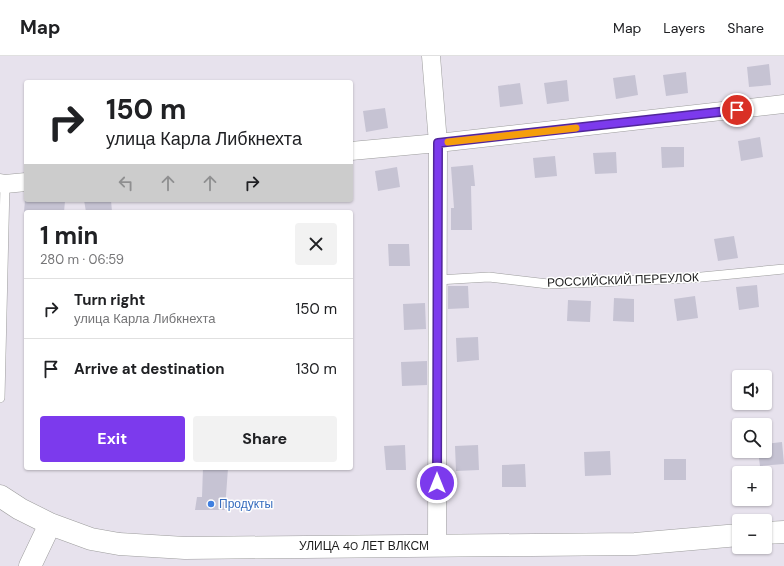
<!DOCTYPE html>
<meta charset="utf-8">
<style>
:root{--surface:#fff;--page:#f2f2f2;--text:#202124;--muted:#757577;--line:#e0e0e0;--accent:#7c3aed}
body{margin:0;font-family:"DM Sans",sans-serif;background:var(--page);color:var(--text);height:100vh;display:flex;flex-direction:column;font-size:15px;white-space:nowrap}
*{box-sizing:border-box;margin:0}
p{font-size:13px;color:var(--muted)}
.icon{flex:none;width:22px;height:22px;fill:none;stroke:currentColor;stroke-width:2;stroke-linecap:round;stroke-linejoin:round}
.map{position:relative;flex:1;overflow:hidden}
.panel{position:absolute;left:24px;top:154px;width:329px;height:260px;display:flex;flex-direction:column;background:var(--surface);border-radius:4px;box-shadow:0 1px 3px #0004}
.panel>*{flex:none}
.hud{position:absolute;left:24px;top:24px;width:329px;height:122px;border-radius:4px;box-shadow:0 1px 3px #0004;background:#fff;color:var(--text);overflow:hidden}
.fabs{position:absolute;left:732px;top:314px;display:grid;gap:8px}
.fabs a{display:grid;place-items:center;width:40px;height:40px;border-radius:4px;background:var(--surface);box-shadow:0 1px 3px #0004;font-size:20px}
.pin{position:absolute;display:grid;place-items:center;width:34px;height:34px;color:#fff;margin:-17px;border:2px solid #fff;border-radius:50%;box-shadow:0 1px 4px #0007}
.me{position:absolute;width:44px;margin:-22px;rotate:0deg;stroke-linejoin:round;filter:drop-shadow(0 0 3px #0008)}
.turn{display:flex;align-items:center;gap:14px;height:84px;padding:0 16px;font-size:18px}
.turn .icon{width:52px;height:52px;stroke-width:2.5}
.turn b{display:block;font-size:28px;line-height:34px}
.lanes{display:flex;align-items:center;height:38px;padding:0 16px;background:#0003;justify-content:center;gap:20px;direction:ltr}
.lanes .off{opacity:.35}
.round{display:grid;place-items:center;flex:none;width:42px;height:42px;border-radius:4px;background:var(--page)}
.headline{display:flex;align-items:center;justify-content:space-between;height:68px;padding:0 16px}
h1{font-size:24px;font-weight:700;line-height:30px}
.cta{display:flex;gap:8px;margin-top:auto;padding:8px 16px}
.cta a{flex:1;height:46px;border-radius:4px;background:var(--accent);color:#fff;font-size:16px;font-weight:700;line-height:46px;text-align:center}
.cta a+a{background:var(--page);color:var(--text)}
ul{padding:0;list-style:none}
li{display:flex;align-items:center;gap:12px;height:60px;padding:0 16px;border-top:1px solid var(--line)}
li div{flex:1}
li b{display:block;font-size:15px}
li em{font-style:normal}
header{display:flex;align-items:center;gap:24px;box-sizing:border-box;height:56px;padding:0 20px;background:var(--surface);border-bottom:1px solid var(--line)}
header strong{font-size:19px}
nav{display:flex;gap:22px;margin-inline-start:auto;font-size:14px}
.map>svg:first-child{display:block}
.building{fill:#c6c3d3}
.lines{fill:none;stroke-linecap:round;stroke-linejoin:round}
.service-casing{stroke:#9d9d9d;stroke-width:10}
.minor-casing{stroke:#9d9d9d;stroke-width:19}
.tertiary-casing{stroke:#9d9d9d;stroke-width:23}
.service{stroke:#fff;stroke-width:9}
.minor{stroke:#fff;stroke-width:18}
.tertiary{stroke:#fff;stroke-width:22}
.route-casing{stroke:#51269a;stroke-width:10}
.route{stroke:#7c3aed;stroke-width:7}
.slow{stroke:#f59e0b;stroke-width:7}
.shop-dot{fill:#3f7fe0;stroke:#fff;stroke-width:1.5}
.labels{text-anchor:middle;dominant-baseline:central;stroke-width:3;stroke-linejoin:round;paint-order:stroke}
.street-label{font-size:12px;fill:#1c1c1c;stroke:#fff}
.shop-label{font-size:12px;fill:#366cbe;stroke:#fff;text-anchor:start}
</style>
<header>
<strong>Map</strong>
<nav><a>Map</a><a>Layers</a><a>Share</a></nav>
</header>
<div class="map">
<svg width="784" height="510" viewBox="0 0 784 510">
<rect width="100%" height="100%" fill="#e7e2ed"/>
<path class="building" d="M769 8 771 29 749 31 747 11Z
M686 16 688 37 666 40 663 19Z
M635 19 638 39 616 43 613 22Z
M567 24 569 45 547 48 544 27Z
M520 27 523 48 500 51 498 30Z
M385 52 388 72 366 76 363 55Z
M760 81 763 101 741 105 738 85Z
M661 91H684V111L662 112Z
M616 96 617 117 595 118 593 97Z
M555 100 557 120 535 122 533 102Z
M473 109 475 130H471L472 174H451V152H454L451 111Z
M397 111 400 131 378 135 375 115Z
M25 144 65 145 64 156H24Z
M84 144H111L112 156H86Z
M734 180 738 202 718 205 714 183Z
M388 188H409L410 210H389Z
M757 229 759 251 739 254 736 231Z
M448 230H468L469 252 448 253Z
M695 240 698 262 677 265 674 243Z
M614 242 634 243V266L613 265Z
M568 244 591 245 590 266 567 265Z
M425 247 426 273 404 274 403 248Z
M478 281 479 304 457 306 456 282Z
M427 305V329L402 330 401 306Z
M782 386 784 408 760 410 758 395H765V388Z
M405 389 406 414H386L384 390Z
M478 389 479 414 456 415 455 390Z
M610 395 611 419 585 420 584 396Z
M664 403H686V424H664Z
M525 408 526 431H502V409Z
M203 412H228L225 454H195L197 441H202Z"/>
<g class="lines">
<g class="service-casing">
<path id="service" d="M437 224 489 221 548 228 691 222 784 213
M0 342 5 128"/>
</g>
<g class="minor-casing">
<path id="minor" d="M431 0 438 87 437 490
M351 95 438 87 784 48
M0 127 5 128 26 126"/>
</g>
<g class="tertiary-casing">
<path id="tertiary" d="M0 440 20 453 50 468 91 483 119 488 185 492 635 488 739 479
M765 477 784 476
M30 510 50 468"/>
</g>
<use href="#service" class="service"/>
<use href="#minor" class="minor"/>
<use href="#tertiary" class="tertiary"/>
</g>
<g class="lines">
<g class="route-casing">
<path id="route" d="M437 427 438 87 737 54"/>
</g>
<use href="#route" class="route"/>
<path class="slow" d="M448 86 576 72"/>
</g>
<circle class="shop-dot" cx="211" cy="448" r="4"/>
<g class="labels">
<g class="street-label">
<text transform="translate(623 224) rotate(-2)">РОССИЙСКИЙ ПЕРЕУЛОК</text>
<text x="364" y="490">УЛИЦА 40 ЛЕТ ВЛКСМ</text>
</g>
<g class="shop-label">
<text x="219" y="448">Продукты</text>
</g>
</g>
</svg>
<div class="fabs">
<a><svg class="icon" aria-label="sound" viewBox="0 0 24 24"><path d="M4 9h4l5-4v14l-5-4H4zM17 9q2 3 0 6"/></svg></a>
<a><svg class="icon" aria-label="search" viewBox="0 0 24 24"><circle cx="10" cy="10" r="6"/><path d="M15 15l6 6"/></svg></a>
<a>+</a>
<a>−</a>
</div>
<div class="pin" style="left:737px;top:54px;background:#d93025"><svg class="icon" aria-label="arrive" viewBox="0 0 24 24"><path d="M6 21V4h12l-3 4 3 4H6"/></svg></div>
<svg class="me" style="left:437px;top:427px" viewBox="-20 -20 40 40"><circle r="17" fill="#7c3aed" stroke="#fff" stroke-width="3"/><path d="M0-11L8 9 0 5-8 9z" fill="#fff"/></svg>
<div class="hud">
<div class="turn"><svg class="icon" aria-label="right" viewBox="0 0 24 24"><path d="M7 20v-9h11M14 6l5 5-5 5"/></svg><div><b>150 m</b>улица Карла Либкнехта</div></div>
<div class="lanes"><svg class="icon off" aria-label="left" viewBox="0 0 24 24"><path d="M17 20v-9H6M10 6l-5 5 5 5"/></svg><svg class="icon off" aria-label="ahead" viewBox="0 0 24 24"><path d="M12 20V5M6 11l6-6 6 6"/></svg><svg class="icon off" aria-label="ahead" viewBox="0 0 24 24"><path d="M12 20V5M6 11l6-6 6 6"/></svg><svg class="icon" aria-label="right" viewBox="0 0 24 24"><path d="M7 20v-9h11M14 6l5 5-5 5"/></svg></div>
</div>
<section class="panel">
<div class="headline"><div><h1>1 min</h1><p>280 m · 06:59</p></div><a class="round"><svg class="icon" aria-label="close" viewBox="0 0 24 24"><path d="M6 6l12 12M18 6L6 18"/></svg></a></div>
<ul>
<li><svg class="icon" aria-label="right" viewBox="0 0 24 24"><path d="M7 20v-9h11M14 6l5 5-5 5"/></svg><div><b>Turn right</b><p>улица Карла Либкнехта</p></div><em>150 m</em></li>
<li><svg class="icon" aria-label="arrive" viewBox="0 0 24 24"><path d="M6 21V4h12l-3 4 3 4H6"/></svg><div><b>Arrive at destination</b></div><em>130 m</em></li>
</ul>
<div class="cta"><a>Exit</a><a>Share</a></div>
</section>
</div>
